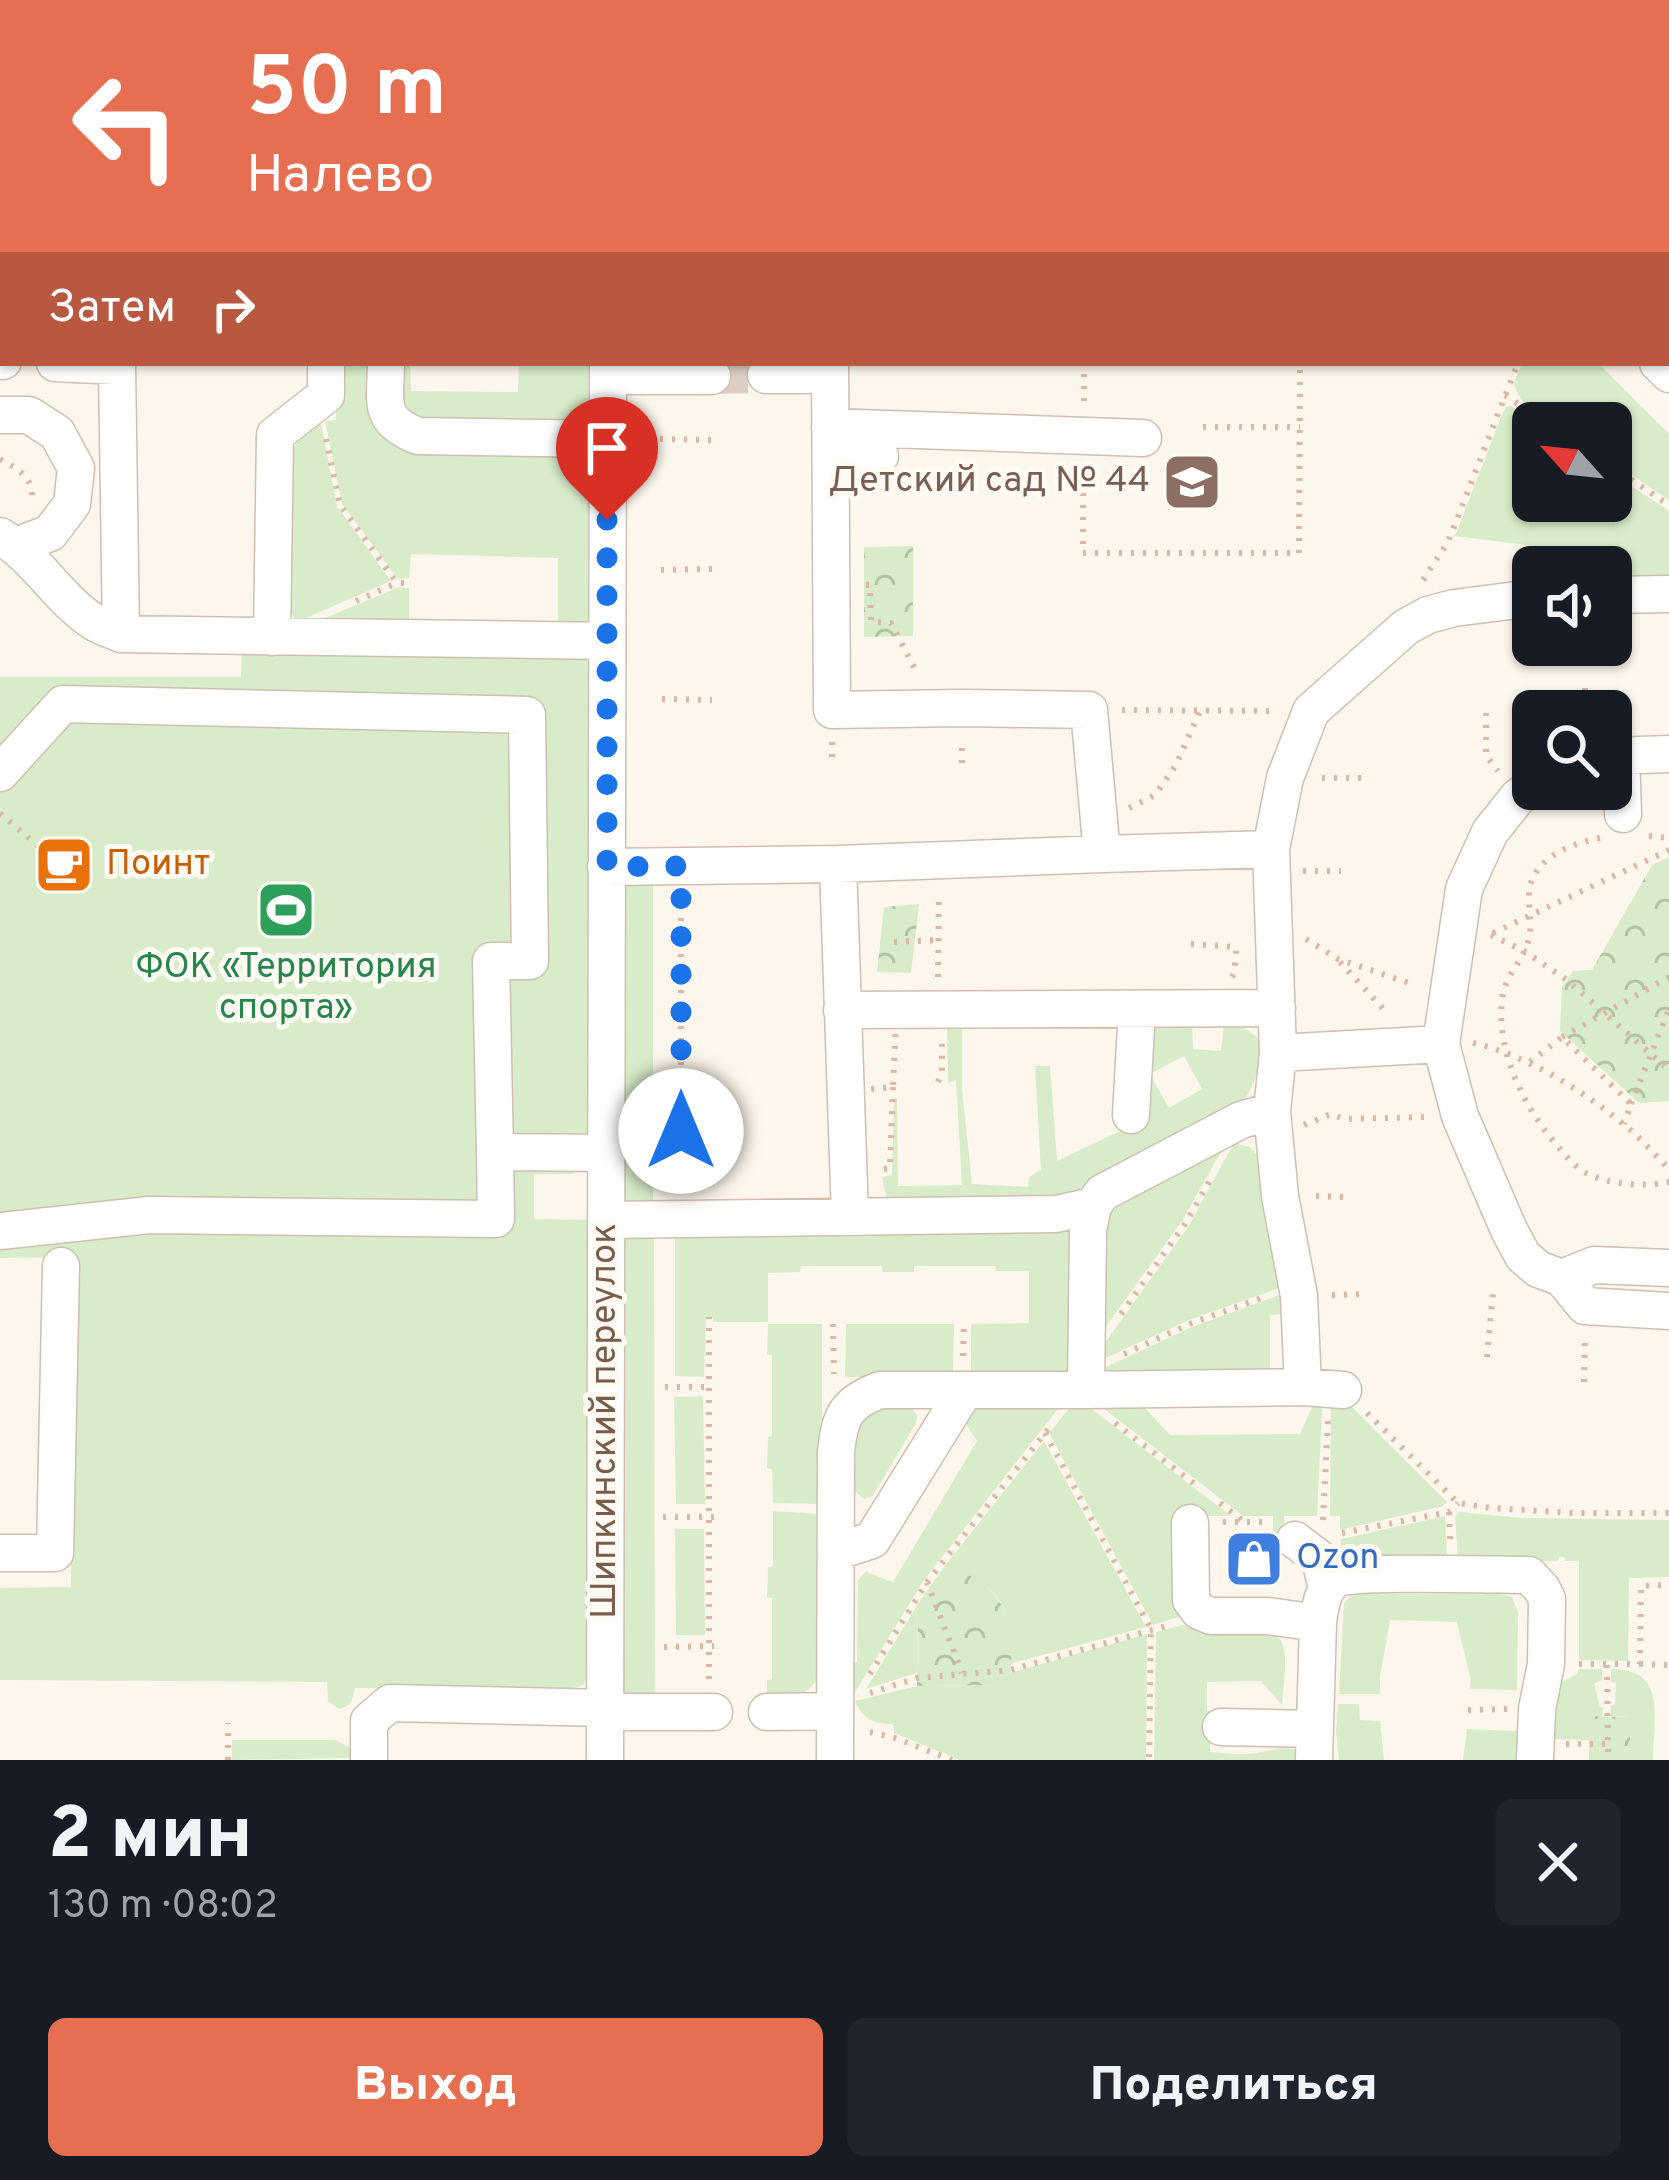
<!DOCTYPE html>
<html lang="ru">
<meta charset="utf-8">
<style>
:root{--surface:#171b24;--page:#20242c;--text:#f1f3f6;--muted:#9ea1a6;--accent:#e76f51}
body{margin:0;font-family:Overpass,sans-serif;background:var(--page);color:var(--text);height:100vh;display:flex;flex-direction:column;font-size:45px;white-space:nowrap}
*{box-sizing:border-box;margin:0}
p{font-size:39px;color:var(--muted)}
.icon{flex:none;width:66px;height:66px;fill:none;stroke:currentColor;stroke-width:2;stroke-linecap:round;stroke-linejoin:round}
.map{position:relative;height:1760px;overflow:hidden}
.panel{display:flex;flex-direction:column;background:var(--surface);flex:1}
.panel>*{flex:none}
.guide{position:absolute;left:0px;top:0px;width:1671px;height:366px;box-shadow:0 3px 9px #0004;background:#e76f51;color:#fff;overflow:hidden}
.needle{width:78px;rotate:297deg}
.fabs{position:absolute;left:1512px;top:402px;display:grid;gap:24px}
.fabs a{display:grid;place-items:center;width:120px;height:120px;border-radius:18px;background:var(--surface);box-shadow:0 3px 9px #0004;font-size:60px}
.pin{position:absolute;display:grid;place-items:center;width:102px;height:102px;color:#fff;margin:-123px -51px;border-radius:50% 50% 50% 0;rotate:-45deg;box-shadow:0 0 12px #0007}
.pin .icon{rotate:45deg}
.me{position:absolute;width:132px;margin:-66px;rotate:0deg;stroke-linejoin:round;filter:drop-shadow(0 0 9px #0008)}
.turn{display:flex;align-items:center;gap:42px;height:252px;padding:0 48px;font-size:54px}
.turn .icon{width:156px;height:156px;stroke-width:2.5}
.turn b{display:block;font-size:84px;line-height:102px}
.then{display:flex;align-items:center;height:114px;padding:0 48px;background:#0003;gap:24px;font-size:45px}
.round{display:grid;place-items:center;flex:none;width:126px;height:126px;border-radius:18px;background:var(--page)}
.overview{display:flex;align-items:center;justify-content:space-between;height:204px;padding:0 48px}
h1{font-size:72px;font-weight:800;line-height:90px}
.button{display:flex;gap:24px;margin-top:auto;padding:24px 48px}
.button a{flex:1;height:138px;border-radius:18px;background:var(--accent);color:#fff;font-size:48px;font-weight:800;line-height:138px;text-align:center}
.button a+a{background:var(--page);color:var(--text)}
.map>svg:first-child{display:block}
.grass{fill:#d8ecc9;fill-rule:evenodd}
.park{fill:url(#park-crowns)}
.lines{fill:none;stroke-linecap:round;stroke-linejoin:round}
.minor-tunnel{stroke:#dcd0c4;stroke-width:36;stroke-dasharray:36 18;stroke-linecap:butt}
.minor-casing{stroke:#d1beb0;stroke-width:39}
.path{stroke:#d9b8a5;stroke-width:6;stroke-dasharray:3 9;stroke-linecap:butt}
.minor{stroke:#fff;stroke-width:36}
.route{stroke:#1a73e8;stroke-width:21;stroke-dasharray:0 37.8}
.labels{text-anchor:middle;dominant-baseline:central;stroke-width:10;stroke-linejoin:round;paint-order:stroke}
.education-label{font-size:36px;fill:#785e54;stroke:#fffaf3;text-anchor:end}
.food-label{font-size:36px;fill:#c56008;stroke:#fffaf3;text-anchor:start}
.leisure-label{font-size:36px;fill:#27864d;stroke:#fffaf3}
.street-label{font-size:36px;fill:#7a5c4d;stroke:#fffaf3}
.shop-label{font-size:36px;fill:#366cbe;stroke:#fffaf3;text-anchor:start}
</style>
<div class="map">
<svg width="1669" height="1760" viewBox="0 0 1669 1760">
<defs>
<pattern id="park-crowns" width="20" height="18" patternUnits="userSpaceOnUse" patternTransform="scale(3)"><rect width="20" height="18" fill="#d8ecc9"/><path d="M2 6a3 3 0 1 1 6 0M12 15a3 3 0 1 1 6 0" fill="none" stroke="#b4c2a5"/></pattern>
</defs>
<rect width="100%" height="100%" fill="#fdf6ec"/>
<path class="grass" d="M336 363H410L411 391 518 392 519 363H588V631H558V558L411 554 409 578 399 579 395 575 342 504 325 421 336 420Z
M1522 363H1598L1669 434V500L1611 461V423C1574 423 1526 428 1514 383Z
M1511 406 1537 423H1533V501H1611V472L1669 511V586L1611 587V567H1551L1550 548 1455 536 1503 412 1506 407Z
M321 423 337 506 391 581 299 621 294 618 284 599 290 453 307 430Z
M399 587 409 588V620L503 622 306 626Z
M242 649 588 650V1137H572L574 1174H534V1219L588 1220V1676L583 1685 570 1690 355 1688C352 1700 353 1705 339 1709L328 1701 327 1682 0 1680V1588L71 1587 70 1257 0 1258V677H241Z
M623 885H653V1204L623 1203Z
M1148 1017 1192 1022 1193 1049 1221 1051 1224 1024C1241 1025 1249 1029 1261 1041 1258 1068 1257 1092 1234 1109L1062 1198 889 1209 882 1177 892 1175 894 1099 897 1098 898 1186 962 1185 956 1080 948 1083 947 1028 962 1027V1089L972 1184 1028 1187 1029 1177 1041 1170 1035 1066H1050L1057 1161 1139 1122ZM1184 1056 1202 1089 1169 1108 1150 1074Z
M1234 1143 1250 1147 1260 1159 1285 1286 1189 1320 1099 1361V1351L1188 1227Z
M1223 1148 1182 1221 1100 1335V1229L1109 1209Z
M1068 1229 1072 1236 1071 1367 1068 1374 971 1377V1324L1029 1323V1271H996L995 1266H914V1272H883L882 1266H801L800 1272 768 1273V1322H713V1317H706L704 1377 675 1376V1232Z
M623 1235H654L655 1702H624Z
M1285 1293 1286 1314 1270 1315V1370L1099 1372V1370L1192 1327Z
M768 1324H822V1504L773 1503 772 1469 767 1468 768 1437 772 1436V1355L767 1354Z
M846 1324H954L953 1377H845Z
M1340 1395 1447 1502 1443 1506 1340 1530V1516H1330L1331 1399Z
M703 1396 705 1504H676L674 1397Z
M1320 1402 1322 1411 1317 1516H1284V1542L1273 1549V1516H1243L1099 1405 1141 1404 1170 1435 1300 1434 1314 1403Z
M968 1404 1061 1405 924 1580 852 1697 848 1668 857 1662 858 1580 866 1572 893 1582 977 1441 967 1426Z
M1085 1404 1231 1516H1182V1616L1153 1625 1049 1433 1072 1405Z
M883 1407H911L917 1416 916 1423 873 1496 864 1499 853 1490C853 1454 844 1425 883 1407Z
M1044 1441 1146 1627 1010 1664C1012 1603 1001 1587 944 1567Z
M773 1511 822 1514 819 1676C808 1698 790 1697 767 1699V1681L772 1679V1598L767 1597 768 1567 773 1566Z
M1459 1512 1523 1518 1669 1520V1577L1629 1578 1628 1661 1579 1660V1561H1565L1564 1557H1559L1558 1561H1458L1455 1517Z
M1445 1516 1447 1561 1340 1560 1341 1539Z
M675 1529H704L705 1635H676Z
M1357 1594H1501L1512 1597 1518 1612 1517 1690 1470 1689 1471 1681 1457 1622 1390 1620 1380 1676V1694H1339L1344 1604 1349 1597Z
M918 1604 917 1673 866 1689Z
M1182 1625C1207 1631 1277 1612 1284 1649 1287 1666 1283 1688 1282 1705L1261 1681 1207 1682V1711L1211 1712 1210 1752C1225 1753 1246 1756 1261 1752 1276 1749 1286 1745 1301 1753L1302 1760H1154L1156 1632Z
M1147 1634 1146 1760H960L894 1733 893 1724C874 1724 863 1720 855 1701L917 1686 1009 1685 1010 1673Z
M1579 1669H1602V1680L1594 1684 1600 1707H1603L1602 1716 1589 1717V1740L1553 1739 1555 1686 1578 1673Z
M1611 1669C1668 1668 1653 1719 1653 1760H1630V1717L1611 1716V1706L1615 1704 1616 1683 1611 1681Z
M1338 1704H1359L1360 1720 1380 1721 1384 1760H1339L1336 1731Z
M1467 1729 1518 1731 1517 1760H1463Z
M232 1740H335L349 1747 353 1758 232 1760Z"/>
<path class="park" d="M913 546V636L864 637V547Z
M1669 857V1101L1639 1103 1560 1031 1562 987 1573 971 1592 970 1652 865Z
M919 904 911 973 877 972 884 907Z
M944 1567C976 1573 1004 1594 1010 1628 1014 1646 1010 1667 1010 1685L917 1686 918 1604Z
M1589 1716 1630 1717V1760H1589Z"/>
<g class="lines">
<path class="minor-tunnel" d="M712 376 766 375"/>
<g class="minor-casing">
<path id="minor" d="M607 0V3
M1536 0V3
M1592 0V3
M153 3V0
M321 3V0
M449 3V0
M1668 196 1669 195
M0 360 3 361
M55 363 117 366 121 634
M386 363C386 401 376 420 418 436L607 439
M1658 363 1669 374
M766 375H829
M608 376H712
M0 415H29L57 433 76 468 72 504 50 533 16 546
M830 427 1143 438
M831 455 880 456
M0 536C37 558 58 599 94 622 102 627 112 630 121 634L607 641
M1611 595 1669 594
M272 637 275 435 326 395V363
M1621 755 1623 814
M1611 756 1669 754
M0 773 63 704 527 715 530 961H491L495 1152
M1533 786 1518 797 1490 832 1464 889 1441 1044 1460 1116 1509 1230 1523 1256 1538 1269 1562 1278 1585 1306 1669 1311
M1271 849 1285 778 1311 711 1406 627 1428 615 1454 608 1533 598
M838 864 850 1217
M606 867 838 864 1102 854 1089 710 963 708 832 710 830 363
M842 1010 1277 1008
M1278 1053 1441 1044
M1272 1111 1280 1196 1299 1296 1303 1387
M1131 1115 1137 1009
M606 1220 1056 1214 1093 1206
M0 1231 149 1215 496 1219 495 1152 607 1153
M1562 1278 1594 1265 1669 1268
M1086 1390 1303 1387 1343 1390
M1190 1523 1191 1600 1199 1611 1211 1616H1268L1318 1623
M1295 1540 1320 1559 1327 1589
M836 1552 872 1540 965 1390
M0 1553H55L61 1266
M606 1712H714
M767 1712 835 1711
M1221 1727 1314 1729
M369 1760V1721L390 1703 606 1708
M605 1760 608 363
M835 1760 836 1452C840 1415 846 1403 880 1390H1086L1088 1230 1093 1206 1102 1193 1241 1120 1272 1111 1278 1053 1271 849 1102 854
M1314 1760 1318 1623C1320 1607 1322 1589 1336 1579 1349 1570 1501 1575 1529 1575L1542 1589 1547 1599 1546 1664 1537 1709 1535 1760"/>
</g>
<path class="path" d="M834 0V3
M962 0V3
M1092 0V3
M1220 3V0
M1351 3V0
M1505 395 1547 423
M1084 401V363
M1203 427H1300
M326 439 340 505 397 583H410
M660 439 712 440
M0 459C18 469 33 477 32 499
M1611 466 1669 505
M1083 469V553H1299L1300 363
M661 570 712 569
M1423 580 1448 542 1518 363
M866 585H870L871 622 891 623 917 673
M356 601 397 583
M1585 688V711
M662 699 712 700
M1122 710 1277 711
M1486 713V756L1498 771
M832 742V763
M962 763V743
M1322 778H1366
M1129 808 1155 795 1176 765 1200 711
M0 813 38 846
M1649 836 1669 838
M1600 838C1568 844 1529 860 1529 897 1529 912 1533 927 1528 942 1521 964 1504 976 1502 1000 1496 1054 1526 1111 1561 1150 1569 1159 1577 1169 1588 1174 1612 1185 1644 1187 1669 1182
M1303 871H1341
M1493 933 1669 850
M1491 935 1524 951 1567 980 1669 1070
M1306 939 1338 959 1415 985
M894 942 939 940
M1191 944 1236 947
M1340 962 1388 1014
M938 977 939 894
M1232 977 1234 974 1237 943
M896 1022 893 1087 852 1091 851 1023Z
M1562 1037 1669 977
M1473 1043C1526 1055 1580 1089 1622 1123 1639 1136 1654 1154 1669 1169
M1530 1062 1562 1037 1631 1104 1624 1124
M938 1082 942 1073V1044
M1631 1104 1669 1009
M1304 1125 1331 1114 1344 1119 1426 1117
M884 1169 890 1168 893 1087
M681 1185V899
M1316 1196 1343 1197
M1332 1295 1367 1294
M1121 1314 1185 1224 1213 1175
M833 1324 834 1374
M1124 1354 1192 1323 1267 1296
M963 1356 964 1324
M1487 1357 1493 1293
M1584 1382 1585 1338
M665 1387H710
M1367 1413 1458 1503 1491 1508 1573 1513H1669
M1115 1423 1200 1488
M1045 1433 1151 1629 1149 1760
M1220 1503 1244 1522
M1449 1512 1450 1540
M663 1517H714
M1323 1520 1328 1419
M1223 1522H1264
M1342 1533 1449 1512 1458 1503
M927 1582 962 1673
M664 1647 714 1646
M1579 1664H1640L1641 1586 1669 1585
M1640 1664 1669 1665
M1607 1665 1608 1760
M870 1674 927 1582 1053 1423
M709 1679V1317
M870 1693 917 1678 1010 1670 1166 1626
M1468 1710 1507 1709
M870 1732 895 1738 952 1760
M1566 1744H1607
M228 1760V1723"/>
<use href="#minor" class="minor"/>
</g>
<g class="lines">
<path class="route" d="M607 520V867L681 866V1131"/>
</g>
<defs>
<g id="school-square" transform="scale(3)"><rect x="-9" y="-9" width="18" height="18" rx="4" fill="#8d6e63" stroke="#fffaf3"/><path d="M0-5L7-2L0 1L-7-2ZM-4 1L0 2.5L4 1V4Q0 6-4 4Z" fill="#fff"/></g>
<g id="cafe-square" transform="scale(3)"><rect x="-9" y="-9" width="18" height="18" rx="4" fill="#e8710a" stroke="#fffaf3"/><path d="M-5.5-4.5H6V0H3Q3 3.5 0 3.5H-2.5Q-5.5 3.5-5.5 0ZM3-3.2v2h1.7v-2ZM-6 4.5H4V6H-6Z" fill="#fff"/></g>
<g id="stadium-square" transform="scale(3)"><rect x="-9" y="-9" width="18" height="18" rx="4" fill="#2e9e5b" stroke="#fffaf3"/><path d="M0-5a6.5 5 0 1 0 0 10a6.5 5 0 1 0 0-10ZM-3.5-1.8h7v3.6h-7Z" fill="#fff"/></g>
<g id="shop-square" transform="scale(3)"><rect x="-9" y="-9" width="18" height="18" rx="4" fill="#3f7fe0" stroke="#fffaf3"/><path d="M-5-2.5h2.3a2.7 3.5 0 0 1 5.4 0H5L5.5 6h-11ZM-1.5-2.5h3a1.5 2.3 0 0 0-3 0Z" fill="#fff"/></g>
</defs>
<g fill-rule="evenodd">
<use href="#school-square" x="1192" y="482"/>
<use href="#cafe-square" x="64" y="865"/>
<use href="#stadium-square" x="286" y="910"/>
<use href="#shop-square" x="1254" y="1559"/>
</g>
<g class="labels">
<g class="education-label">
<text x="1150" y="482">Детский сад № 44</text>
</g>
<g class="food-label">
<text x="106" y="865">Поинт</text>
</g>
<g class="leisure-label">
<text x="286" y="968">ФОК «Территория<tspan x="286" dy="41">спорта»</tspan></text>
</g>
<g class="street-label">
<text transform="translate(606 1421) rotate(-90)">Шипкинский переулок</text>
</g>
<g class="shop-label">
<text x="1296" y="1559">Ozon</text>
</g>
</g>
</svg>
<div class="fabs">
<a><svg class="needle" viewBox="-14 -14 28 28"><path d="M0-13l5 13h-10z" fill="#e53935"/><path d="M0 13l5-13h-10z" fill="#9ea1a6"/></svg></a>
<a><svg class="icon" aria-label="sound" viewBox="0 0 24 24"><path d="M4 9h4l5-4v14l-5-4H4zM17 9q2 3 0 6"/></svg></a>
<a><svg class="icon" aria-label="search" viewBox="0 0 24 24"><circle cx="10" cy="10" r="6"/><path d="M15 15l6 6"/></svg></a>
</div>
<div class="pin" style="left:607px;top:520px;background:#d93025"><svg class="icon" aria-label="arrive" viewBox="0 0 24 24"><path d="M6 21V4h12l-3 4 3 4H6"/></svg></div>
<svg class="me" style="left:681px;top:1131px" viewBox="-20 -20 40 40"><circle r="19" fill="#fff"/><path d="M0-13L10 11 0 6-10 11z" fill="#1a73e8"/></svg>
<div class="guide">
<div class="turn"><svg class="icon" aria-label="left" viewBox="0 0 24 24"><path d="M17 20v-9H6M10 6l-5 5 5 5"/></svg><div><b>50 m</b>Налево</div></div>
<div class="then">Затем<svg class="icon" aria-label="right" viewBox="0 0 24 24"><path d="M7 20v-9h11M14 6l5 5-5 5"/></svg></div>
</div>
</div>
<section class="panel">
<div class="overview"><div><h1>2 мин</h1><p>130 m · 08:02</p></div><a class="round"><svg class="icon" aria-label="close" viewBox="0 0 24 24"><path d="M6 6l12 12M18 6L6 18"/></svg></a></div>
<div class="button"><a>Выход</a><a>Поделиться</a></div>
</section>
